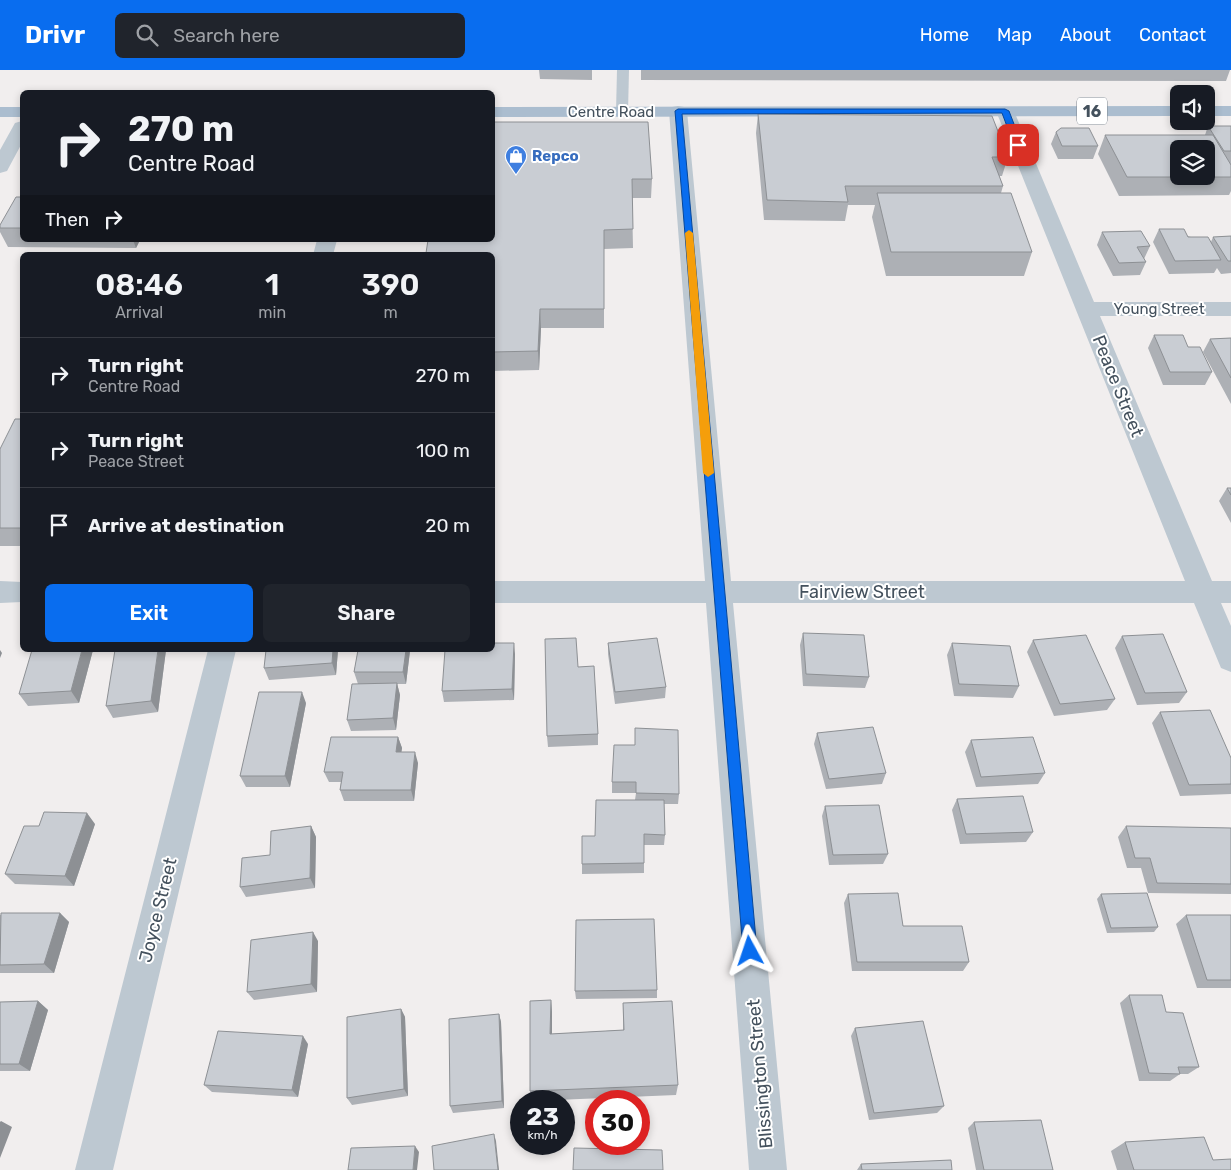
<!DOCTYPE html>
<style>
:root{--surface:#171b24;--page:#20242c;--text:#f1f3f6;--muted:#9ea1a6;--line:#363941;--accent:#096def}
body{margin:0;font-family:Rubik,sans-serif;background:var(--page);color:var(--text);height:100vh;display:flex;flex-direction:column;font-size:19px;white-space:nowrap}
*{box-sizing:border-box;margin:0}
p{font-size:16px;color:var(--muted)}
.icon{flex:none;width:28px;height:28px;fill:none;stroke:currentColor;stroke-width:2;stroke-linecap:round;stroke-linejoin:round}
.map{position:relative;flex:1;overflow:hidden}
.panel{position:absolute;left:20px;top:182px;width:475px;height:400px;display:flex;flex-direction:column;background:var(--surface);border-radius:8px;box-shadow:0 2px 8px #0003}
.panel>*{flex:none}
.banner{position:absolute;left:20px;top:20px;width:475px;height:152px;border-radius:8px;box-shadow:0 2px 8px #0003;background:#171b24;color:var(--text);overflow:hidden}
.buttons{position:absolute;left:1170px;top:15px;display:grid;gap:10px}
.buttons a{display:grid;place-items:center;width:45px;height:45px;border-radius:8px;background:var(--surface);box-shadow:0 2px 8px #0003;font-size:25px}
.speed{position:absolute;left:510px;top:1020px;display:flex;gap:10px;font-size:25px;font-weight:700;text-align:center}
.speed>*{display:grid;place-content:center;width:65px;height:65px;border-radius:50%;background:var(--surface);box-shadow:0 2px 8px #0003;line-height:1}
.speed small{font-size:12px;font-weight:400}
.speed .limit{border:8px solid #d22;background:#fff;color:#111}
.pin{position:absolute;display:grid;place-items:center;width:42px;height:42px;color:#fff;margin:-21px;border-radius:10px;box-shadow:0 2px 8px #0006}
.me{position:absolute;width:55px;margin:-28px;rotate:355deg;stroke-linejoin:round;filter:drop-shadow(0 0 4px #0008)}
.turn{display:flex;align-items:center;gap:18px;height:105px;padding:0 25px;font-size:22px}
.turn .icon{width:65px;height:65px;stroke-width:2.5}
.turn b{display:block;font-size:35px;line-height:42px}
.then{display:flex;align-items:center;height:48px;padding:0 25px;background:#0003;gap:10px;font-size:19px}
.eta{display:flex;justify-content:space-evenly;align-items:center;height:85px;text-align:center}
.eta b{font-size:30px;font-weight:600;line-height:35px}
.cta{display:flex;gap:10px;margin-top:auto;padding:10px 25px}
.cta a{flex:1;height:58px;border-radius:8px;background:var(--accent);color:#fff;font-size:20px;font-weight:600;line-height:58px;text-align:center}
.cta a+a{background:var(--page);color:var(--text)}
ul{padding:0;list-style:none}
li{display:flex;align-items:center;gap:15px;height:75px;padding:0 25px;border-top:1px solid var(--line)}
li div{flex:1}
li b{display:block;font-size:19px}
li em{font-style:normal}
header{display:flex;align-items:center;gap:30px;box-sizing:border-box;height:70px;padding:0 25px;background:var(--accent);color:#fff}
header strong{font-size:24px}
nav{display:flex;gap:28px;margin-inline-start:auto;font-size:18px}
.search{width:350px;height:45px;background:var(--page);display:flex;align-items:center;gap:12px;box-sizing:border-box;padding:0 18px;border-radius:8px;color:var(--muted);font-size:19px}
.map>svg:first-child{display:block}
.lines{fill:none;stroke-linecap:round;stroke-linejoin:round}
.lane{fill:#bdc8d1;fill-rule:evenodd}
.street{fill:#bdc8d1;fill-rule:evenodd}
.primary{fill:#abbdcf;fill-rule:evenodd}
.wall{fill:#adb0b5}
.shaded-wall{fill:#8d9094}
.building{fill:#c9cdd3;stroke:#8d9094;fill-rule:evenodd}
.route{fill:#096def;stroke:#06479b}
.slow{fill:#f59e0b}
.labels{text-anchor:middle;dominant-baseline:central;stroke-width:4;stroke-linejoin:round;paint-order:stroke}
.far-street-label{font-size:15px;fill:#44515d;stroke:#fff}
.far-shop-label{font-size:15px;font-weight:bold;fill:#366cbe;stroke:#fff;text-anchor:start}
.shield{fill:#fff;stroke:#7c858e;stroke-width:1}
.shield-label{font-size:16px;font-weight:bold;fill:#44515d}
.street-label{font-size:18px;fill:#44515d;stroke:#fff}
</style>
<header>
<strong>Drivr</strong>
<div class="search"><svg class="icon" aria-label="search" viewBox="0 0 24 24"><circle cx="10" cy="10" r="6"/><path d="M15 15l6 6"/></svg>Search here</div>
<nav><a>Home</a><a>Map</a><a>About</a><a>Contact</a></nav>
</header>
<div class="map">
<svg width="1231" height="1100" viewBox="0 0 1231 1100">
<rect width="100%" height="100%" fill="#f1eeee"/>
<g class="lines">
<path class="lane" d="M617 0H629L628 42 622 45 616 42Z"/>
<path class="street" d="M678 36 684 37 687 41 731 511H1185L996 41 999 37H1011L1014 41 1094 232H1231V246H1100L1212 511H1231V533H1221L1231 556V602L1221 598 1194 533H733L787 1100H749L706 533H492V511H705L669 41 672 37Z
M22 51V73L7 101 0 103V80L15 53Z
M317 170H337L333 185H313Z
M0 511 22 512V532L0 533Z
M208 580H236L113 1100H75Z"/>
<path class="primary" d="M1179 36V46L492 47V37Z
M1206 36H1231V46H1206Z
M0 37H22V47H0Z"/>
</g>
<path class="wall" d="M539 0H592V10L540 9Z
M641 0H1230L1226 11 641 10Z
M758 44 1008 87 1002 106H999L1003 116 1001 123 1032 182 1024 206H886L872 147 875 135H848L845 151 764 150 756 63Z
M492 52 652 109 651 128H632L633 178 604 179V258H541L539 300 492 301V185L426 183 492 170Z
M1208 56H1231V121L1229 125 1119 126 1098 84 1105 65H1205Z
M1056 62 1098 76 1093 89H1058L1051 74Z
M22 127V170H140L136 178 8 177 0 162V155Z
M1159 159 1211 172 1213 167 1231 166V203L1221 204 1217 198 1214 203 1169 204 1153 172Z
M1102 162 1150 176 1144 189 1146 192 1140 205 1113 206 1097 175Z
M1154 265 1212 302 1205 315H1163L1148 278Z
M1231 268V334L1203 282 1210 269Z
M22 349V476H0V379Z
M1227 418H1231V453L1219 431Z
M803 563 869 607 865 618 803 616 800 575Z
M1122 566 1187 622 1179 633 1137 635 1115 578Z
M1033 570 1115 629 1107 640 1054 646 1027 582Z
M608 573 666 617 665 628 615 634 608 584Z
M952 573 1019 616 1013 628 954 626 947 585Z
M93 580 79 633 28 636 19 624Z
M166 580 158 642 113 648 106 636Z
M338 580 336 605 269 610 264 598Z
M358 580H410L406 614H397L400 625 396 660 351 661 347 650 358 614 354 602Z
M515 584 514 630 444 632 442 621Z
M578 597 598 664V675L548 677 547 666Z
M306 633 290 717H246L240 706Z
M1160 642 1231 688V724L1180 726 1152 653Z
M817 663 886 703 882 714 826 719 814 674Z
M398 667 402 678 401 682 418 693 414 731H344L340 720 341 712H329L324 702Z
M971 670 1045 703 1038 714 976 717 965 682Z
M635 675 679 724 678 734H664L665 765 664 775H644V803L582 804V794L595 766 635 730 636 723H612V712Z
M957 729 1033 762 1026 772 960 774 952 740Z
M825 736 888 784 883 794 829 795 822 746Z
M95 754 74 816 15 814 5 804 39 756Z
M311 756 316 767 315 818 246 827 240 817 270 785Z
M1126 756 1231 758V824L1148 823 1141 798H1127L1118 767Z
M848 824 903 856 969 892 963 901H852L844 833Z
M1101 824 1158 857 1154 862 1107 863 1097 829Z
M60 843 69 852 54 903H0V845Z
M1186 845H1231V918H1197L1176 854Z
M318 871 317 922 254 930 247 922Z
M657 920V928L576 929 575 921Z
M1129 925 1166 942 1199 997 1188 1004H1180L1170 1011H1139L1120 933Z
M551 930 552 942V964L623 960V933L678 1015 676 1025 532 1031 530 1021Z
M38 931 48 940 30 1001H0V932Z
M401 939 405 947 408 1026 352 1035 347 1028Z
M499 944 501 952 504 1038 453 1043 450 1036Z
M855 958 944 1036 937 1043 869 1050 851 966Z
M308 974 298 1027 212 1022 204 1015Z
M974 1052 1053 1100H976L968 1058Z
M1125 1072 1213 1090 1231 1100H1117L1111 1081Z
M861 1094 952 1100H857Z"/>
<path class="shaded-wall" d="M133 170H140L136 178Z
M540 239 541 258 539 300 538 281Z
M514 573 515 584 514 630 512 619Z
M0 580 2 583 0 588Z
M82 580H93L79 633 71 621Z
M158 580H166L158 642 151 631Z
M333 580H338L336 605 332 593Z
M406 580H410V581L406 614 403 602Z
M397 613 400 625 396 660 393 648Z
M302 622 306 633 290 717 285 706Z
M398 667 402 678 400 693 396 682Z
M415 682 418 693 414 731 411 720Z
M87 743 95 754 74 816 65 806Z
M311 756 316 767 315 818 310 808Z
M60 843 69 852 54 903 44 894Z
M313 862 318 871 317 922 311 914Z
M551 930 552 942V975L550 964Z
M38 931 48 940 30 1001 19 994Z
M401 939 405 947 408 1026 404 1019Z
M499 944 501 952 504 1038 502 1031Z
M303 966 308 974 298 1027 292 1020Z
M1 1051 12 1057 0 1088V1052Z
M494 1064 496 1071 499 1100H498Z
M415 1076 419 1082 417 1100H413Z"/>
<path class="building" d="M758 44 992 46 1008 87H992L1003 116H845L848 132 767 130Z
M492 52H648L652 109H632L633 159 604 160V239H540L538 281 492 282V185H365L366 183H426L428 170H492Z
M1208 56H1231V81H1224Z
M1061 58H1089L1098 76H1062L1056 62Z
M1105 65H1213L1231 95V107H1127ZM1179 79H1206V106H1179Z
M877 123H1011L1032 182H891Z
M16 127H22V158H0V155Z
M1159 159H1184L1188 167H1208L1221 190 1175 191Z
M1141 161 1150 176 1137 177 1146 192 1119 193 1102 162Z
M1231 166V191H1228L1213 167Z
M1154 265H1183L1188 277H1200L1212 302H1170Z
M1231 268V308L1210 269Z
M15 349H22V458H0V379Z
M1227 418H1231V425Z
M803 563 864 565 869 607 806 604Z
M1163 564 1187 622 1145 623 1122 566Z
M1086 565 1115 629 1060 634 1033 570Z
M576 568 578 597 594 596 598 664 547 666 545 569Z
M657 568 666 617 615 622 608 573Z
M492 573H514L512 619 442 621 445 580H492Z
M952 573 1010 576 1019 616 959 614Z
M32 580H82L71 621 19 624Z
M115 580H158L151 631 106 636Z
M266 580H333L332 593 264 598Z
M358 580H406L403 602H354Z
M397 613 393 648 347 650 352 614Z
M259 622H302L285 706H240Z
M1210 640 1231 688V714L1189 715 1160 642Z
M873 657 886 703 829 709 817 663Z
M635 658 678 660 679 724 636 723V712H612L614 675H635Z
M331 667H398L396 682H415L411 720H340L343 702H324Z
M1033 667 1045 703 981 707 971 670Z
M1023 726 1033 762 966 764 957 729Z
M596 730H664L665 765 644 764V793L582 794V766H595Z
M879 735 888 784 833 785 825 736Z
M44 742 87 743 65 806 5 804 24 756H39Z
M311 756 310 808 240 817 242 788 270 785 271 761Z
M1126 756 1231 758V814L1157 813 1150 788H1135Z
M898 823 903 856H962L969 892H857L848 824Z
M1147 823 1158 857 1111 858 1101 824Z
M1 843H60L44 894 0 895Z
M1186 845H1231V910H1207Z
M654 849 657 920 575 921 576 850Z
M313 862 311 914 247 922 251 870Z
M1129 925H1162L1166 942 1183 943 1199 997H1178L1180 1004 1149 1003Z
M551 930 550 964 624 960 623 933 672 931 678 1015 530 1021V931Z
M38 931 19 994H0V932Z
M401 939 404 1019 347 1028V947Z
M499 944 502 1031 450 1036 449 949Z
M923 951 944 1036 874 1043 855 958Z
M218 961 303 966 292 1020 204 1015Z
M1041 1050 1053 1100H984L974 1052Z
M494 1064 498 1100H434L432 1076Z
M1204 1067 1213 1090 1231 1089V1100H1134L1125 1072Z
M415 1076 413 1100H348L351 1078Z
M574 1078 662 1080 663 1100H573Z
M951 1090 952 1100H862L861 1094Z"/>
<path class="route" d="M678 39H1005L1009 41 1022 75 1018 77 1014 75 1002 43 682 44 757 881 755 886 750 888 745 886 743 881 675 41Z"/>
<path class="slow" d="M689 160 693 163 714 403 708 407 703 403 685 163Z"/>
<defs>
<g id="shop-pin" transform="scale(1.125)"><path d="M0 17L-7.5 6A9.5 9.5 0 1 1 7.5 6Z" fill="#3f7fe0" stroke="#fff"/><path d="M-5-2.5h2.3a2.7 3.5 0 0 1 5.4 0H5L5.5 6h-11ZM-1.5-2.5h3a1.5 2.3 0 0 0-3 0Z" fill="#fff"/></g>
</defs>
<g fill-rule="evenodd">
<use href="#shop-pin" x="516" y="86"/>
</g>
<g class="labels">
<g class="far-street-label">
<text x="611" y="42">Centre Road</text>
<text x="1159" y="239">Young Street</text>
</g>
<g class="far-shop-label">
<text x="532" y="86">Repco</text>
</g>
<rect class="shield" x="1077" y="27.5" width="30" height="27" rx="4"/>
<g class="shield-label">
<text x="1092" y="41">16</text>
</g>
<g class="street-label">
<text transform="translate(1118 316) rotate(68)">Peace Street</text>
<text x="862" y="522">Fairview Street</text>
<text transform="translate(158 840) rotate(-76)">Joyce Street</text>
<text transform="translate(760 1004) rotate(-95)">Blissington Street</text>
</g>
</g>
</svg>
<div class="buttons">
<a><svg class="icon" aria-label="sound" viewBox="0 0 24 24"><path d="M4 9h4l5-4v14l-5-4H4zM17 9q2 3 0 6"/></svg></a>
<a><svg class="icon" aria-label="layers" viewBox="0 0 24 24"><path d="M12 4l9 5-9 5-9-5zM3 14l9 5 9-5"/></svg></a>
</div>
<div class="speed"><div>23<small>km/h</small></div><div class="limit">30</div></div>
<div class="pin" style="left:1018px;top:75px;background:#d93025"><svg class="icon" aria-label="arrive" viewBox="0 0 24 24"><path d="M6 21V4h12l-3 4 3 4H6"/></svg></div>
<svg class="me" style="left:750px;top:881px" viewBox="-20 -20 40 40"><path d="M0-17L14 15 0 8-14 15z" fill="#096def" stroke="#fff" stroke-width="4"/></svg>
<div class="banner">
<div class="turn"><svg class="icon" aria-label="right" viewBox="0 0 24 24"><path d="M7 20v-9h11M14 6l5 5-5 5"/></svg><div><b>270 m</b>Centre Road</div></div>
<div class="then">Then<svg class="icon" aria-label="right" viewBox="0 0 24 24"><path d="M7 20v-9h11M14 6l5 5-5 5"/></svg></div>
</div>
<section class="panel">
<div class="eta">
<div><b>08:46</b><p>Arrival</p></div>
<div><b>1</b><p>min</p></div>
<div><b>390</b><p>m</p></div>
</div>
<ul>
<li><svg class="icon" aria-label="right" viewBox="0 0 24 24"><path d="M7 20v-9h11M14 6l5 5-5 5"/></svg><div><b>Turn right</b><p>Centre Road</p></div><em>270 m</em></li>
<li><svg class="icon" aria-label="right" viewBox="0 0 24 24"><path d="M7 20v-9h11M14 6l5 5-5 5"/></svg><div><b>Turn right</b><p>Peace Street</p></div><em>100 m</em></li>
<li><svg class="icon" aria-label="arrive" viewBox="0 0 24 24"><path d="M6 21V4h12l-3 4 3 4H6"/></svg><div><b>Arrive at destination</b></div><em>20 m</em></li>
</ul>
<div class="cta"><a>Exit</a><a>Share</a></div>
</section>
</div>
